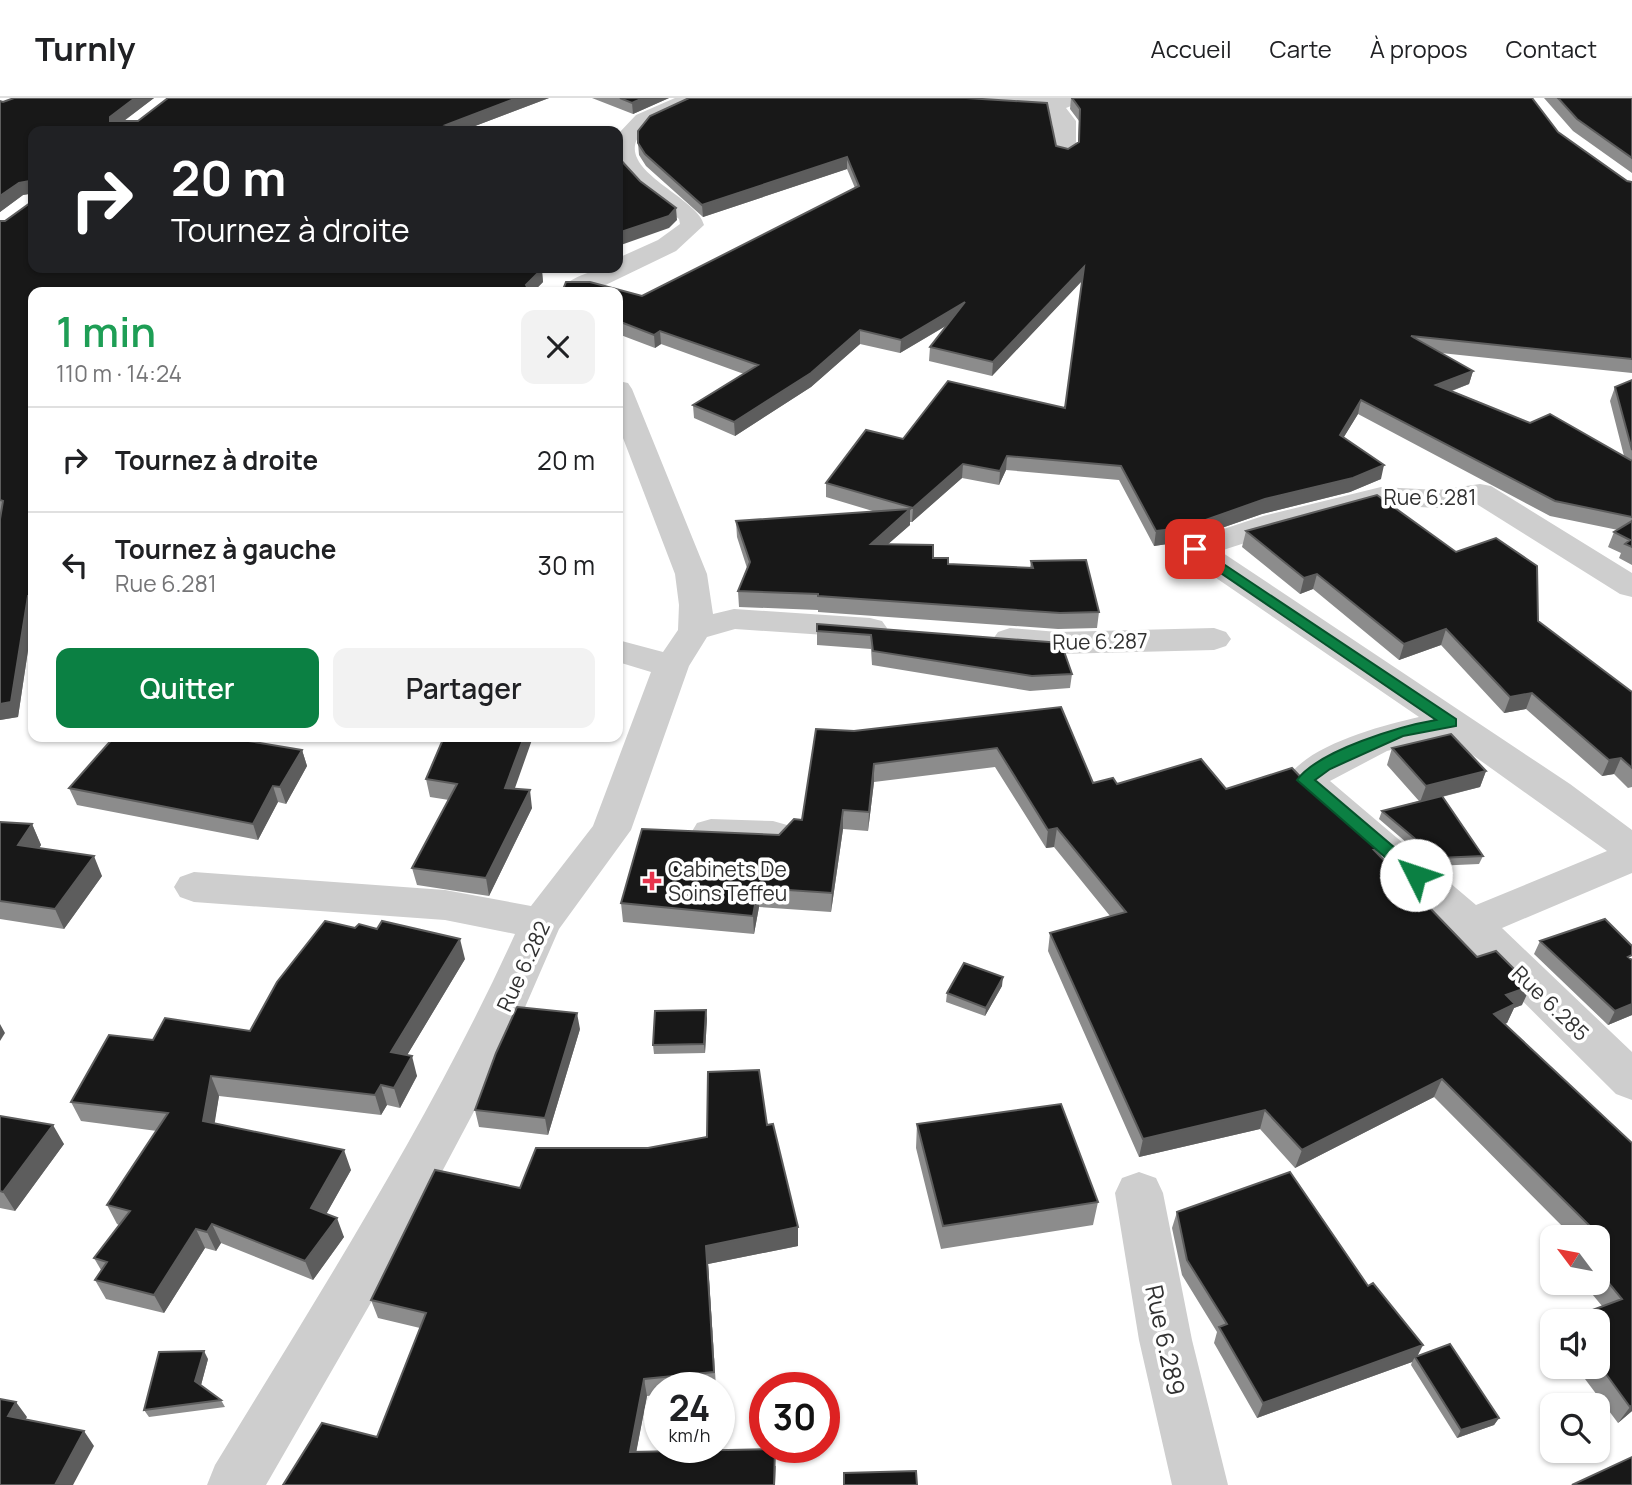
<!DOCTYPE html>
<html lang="fr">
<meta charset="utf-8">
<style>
:root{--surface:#fff;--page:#f2f2f2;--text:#202124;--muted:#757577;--line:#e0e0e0;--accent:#0b8043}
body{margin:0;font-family:Manrope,sans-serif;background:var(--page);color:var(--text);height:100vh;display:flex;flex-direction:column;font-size:26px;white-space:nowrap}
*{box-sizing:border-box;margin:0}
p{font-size:23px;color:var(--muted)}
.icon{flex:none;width:38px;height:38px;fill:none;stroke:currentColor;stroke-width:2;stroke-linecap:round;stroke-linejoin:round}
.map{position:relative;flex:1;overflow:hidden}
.details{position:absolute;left:28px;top:189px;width:595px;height:455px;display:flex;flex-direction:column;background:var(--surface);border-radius:14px;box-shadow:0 2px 5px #0004}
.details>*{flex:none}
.hud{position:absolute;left:28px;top:28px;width:595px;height:147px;border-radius:14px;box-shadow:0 2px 5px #0004;background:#202124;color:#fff;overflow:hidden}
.needle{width:46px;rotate:302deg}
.fabs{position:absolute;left:1540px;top:1127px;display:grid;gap:14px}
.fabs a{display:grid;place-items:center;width:70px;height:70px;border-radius:14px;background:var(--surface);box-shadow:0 2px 5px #0004;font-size:35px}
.speed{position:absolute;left:644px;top:1274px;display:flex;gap:14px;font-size:35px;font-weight:700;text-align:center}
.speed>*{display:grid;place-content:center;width:91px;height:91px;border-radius:50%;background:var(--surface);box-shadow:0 2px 5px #0004;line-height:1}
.speed small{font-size:18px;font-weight:400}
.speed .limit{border:10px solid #d22;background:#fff;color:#111}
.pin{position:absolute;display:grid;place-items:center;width:60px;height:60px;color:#fff;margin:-30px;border-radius:14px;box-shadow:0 4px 10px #0006}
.me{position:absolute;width:77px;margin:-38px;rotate:311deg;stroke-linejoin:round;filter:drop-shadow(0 0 5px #0008)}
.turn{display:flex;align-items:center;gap:24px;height:147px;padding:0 28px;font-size:32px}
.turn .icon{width:91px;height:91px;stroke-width:2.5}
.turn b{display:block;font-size:49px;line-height:60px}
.round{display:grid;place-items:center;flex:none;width:74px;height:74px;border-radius:14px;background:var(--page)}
.head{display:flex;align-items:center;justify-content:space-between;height:119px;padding:0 28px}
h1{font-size:42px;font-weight:600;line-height:52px;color:#1e9e55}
.primary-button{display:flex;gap:14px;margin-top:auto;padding:14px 28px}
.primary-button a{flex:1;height:80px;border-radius:14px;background:var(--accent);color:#fff;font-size:28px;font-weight:600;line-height:80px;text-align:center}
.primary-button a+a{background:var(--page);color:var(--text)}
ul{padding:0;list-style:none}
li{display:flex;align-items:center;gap:21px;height:105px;padding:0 28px;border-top:2px solid var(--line)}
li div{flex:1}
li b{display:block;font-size:26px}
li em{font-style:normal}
header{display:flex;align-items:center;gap:42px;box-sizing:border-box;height:98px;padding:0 35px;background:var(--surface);border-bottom:2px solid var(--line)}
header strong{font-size:33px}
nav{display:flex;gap:38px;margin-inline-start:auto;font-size:24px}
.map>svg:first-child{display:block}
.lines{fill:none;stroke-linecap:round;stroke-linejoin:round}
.minor{fill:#cecece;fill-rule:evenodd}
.wall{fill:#8c8c8c}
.shaded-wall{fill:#5d5d5d}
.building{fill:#181818;stroke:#5d5d5d;stroke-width:2}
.route{fill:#0b8043;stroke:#07532c;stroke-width:2}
.poi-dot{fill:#e7334c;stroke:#fff;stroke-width:2.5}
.labels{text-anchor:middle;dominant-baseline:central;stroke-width:7;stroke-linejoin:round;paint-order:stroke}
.street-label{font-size:21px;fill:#313131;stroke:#fff}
.poi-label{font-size:21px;fill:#313131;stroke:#fff;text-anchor:start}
.near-street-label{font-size:24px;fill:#313131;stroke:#fff}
</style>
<header>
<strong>Turnly</strong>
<nav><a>Accueil</a><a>Carte</a><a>À propos</a><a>Contact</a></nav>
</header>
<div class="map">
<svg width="1632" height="1387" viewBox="0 0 1632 1387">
<rect width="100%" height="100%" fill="#fff"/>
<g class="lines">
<path class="minor" d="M675 0H703L700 4C683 12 661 17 646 30 603 69 697 97 704 127L676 153 591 194H559C570 177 599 170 618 170V160L658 142 680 126 679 121 643 94 621 70 618 66V36L636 17Z
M908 0H1084L1081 4 1066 10 1076 23V54L1065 61 1057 59C1048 44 1059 30 1047 14L918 6Z
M618 283 628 285 632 291 707 476 713 516 734 511 870 520 882 523 887 530 882 537 870 540 735 531 707 539 689 568 631 732 559 831 506 953 392 1168 266 1387H207L215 1367C321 1193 431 1021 515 836L445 822 194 804 180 799 174 789 180 779 194 774 445 792 531 808 593 728 651 574 618 564V542L663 554 678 532 679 507 675 476 618 327Z
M1480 386 1491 388 1632 475V499L1620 496 1475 405 1438 410 1381 407 1285 432 1220 453 1570 686 1632 732V775L1502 830 1632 954V1002L1616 996 1456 837 1291 691 1286 682C1307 647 1380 628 1419 619L1184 458 1179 451 1184 444 1263 418 1381 389 1438 392ZM1446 638 1607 753 1476 807 1330 683 1387 653Z
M1010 530 1058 534 1214 530 1226 534 1231 541 1226 548 1214 552 1058 556 998 548 993 541 998 534Z
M711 721 773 723 787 727 793 737 787 747C761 755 723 752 697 745L691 735 697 725Z
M1139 1074 1156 1080 1163 1095 1192 1242 1228 1387H1172L1139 1242 1115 1095 1122 1080Z"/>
</g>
<path class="wall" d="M14 0H154L124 23H138L168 0H549L467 31 33 33V170L542 173 543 184 533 194H33V519L18 619 0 622V420L1 416 0 415V123H5L30 105V96L23 97 0 114V3L3 4Z
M592 0H669L633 16Z
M1071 0 1558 34 1627 83 1632 84V275L1441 255 1473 273 1469 286 1452 293 1530 325 1624 358 1610 303 1615 289 1632 282V467L1619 460 1621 455 1608 449 1614 434 1618 432 1550 418 1358 316 1343 340 1381 381 1350 394 1262 416 1181 444 1154 448 1119 382 1006 372 999 387 962 380 912 424H910V427L888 446 933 460 948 466 1030 470 1031 463 1099 514 1097 530 1058 531 818 514V512L739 509 738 493 747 470 737 439 736 423 876 414 826 399V385L903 341 1065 310 1082 182 992 278 929 263 930 249 946 228 900 255 860 246 811 289 735 338 694 320 693 307 744 276 661 246 655 250 618 236V194L642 198 855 90 847 71 703 119 646 68 639 57 638 45 1056 48 1068 51 1078 45 1079 23 1070 11Z
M1544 0H1632V75L1573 33Z
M1246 433 1538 523 1632 594V689L1628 690 1614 676 1602 678 1526 611 1504 615 1441 547 1399 562 1313 491 1300 496 1242 449Z
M817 526 1072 576 1070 590 1030 593 872 567 871 551 817 547Z
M1061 609 1093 685 1226 691 1331 711 1383 752 1381 759 1522 907 1514 910 1507 925 1504 926 1632 1045V1313L1618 1325 1576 1269H1598V1223H1565L1566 1222 1602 1208 1583 1185H1598V1139H1573L1434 999 1295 1070 1260 1031 1139 1059 1048 853 1050 835 1110 818 1054 749 1046 750 995 669 874 684 868 733 843 731 831 814 759 809 754 836 623 824 621 805 779 737 802 722 854 633Z
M1392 650 1486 673 1480 689 1442 699 1483 758 1479 766 1434 768 1379 721 1382 713 1419 703 1387 667Z
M302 652 307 668 286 706 278 704 258 742 77 707 69 690Z
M426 681 515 691 532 710 489 798 417 787 412 770 449 702 430 699Z
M0 724 32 726 41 747 39 750 102 778 64 831 0 821Z
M1540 843 1632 917 1608 927 1534 856Z
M465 861 407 957 417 978 400 1010 387 1007 381 1017 219 998 214 1025 351 1072 326 1116 344 1139 313 1182 221 1145 216 1153 205 1150 164 1215 106 1201 95 1182 101 1172 94 1160 119 1127 117 1126 107 1107 157 1033 81 1023 71 1004 153 942 250 933Z
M1002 888 985 918 946 904 947 895Z
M707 920 705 955 654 956 653 947Z
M580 931 548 1037 479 1029 475 1012Z
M0 1018 64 1046 15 1113 0 1110Z
M917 1026 1098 1104 1093 1127 941 1151 916 1050Z
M767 1027 798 1148 708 1166 716 1290H660V1297L647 1298 636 1354 776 1368 775 1387H283L377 1339 420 1230 378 1220 371 1202 520 1090 648 1050Z
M1177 1114 1368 1188 1418 1257 1499 1320 1494 1327 1457 1340 1411 1267 1412 1264 1257 1320 1214 1245 1217 1234 1182 1177 1172 1130Z
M208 1261 201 1287 221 1302 225 1309 149 1319 144 1312Z"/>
<path class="shaded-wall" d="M135 0H154L113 31 110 23V19Z
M517 0H549L462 33 446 27Z
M643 0H669L633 16 632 5Z
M847 59V71L703 119 702 107Z
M30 83 33 95 23 97 0 114V98L19 85Z
M676 110 677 122 669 130 618 148V135Z
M1084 169 1083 182 992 278 993 264Z
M523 170H551L542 173 543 184 533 194H527Z
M965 204 964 217 900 255 901 242Z
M860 232V246L811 289 735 338 734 324Z
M660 233 661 246 655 250 654 237Z
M1473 273 1469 286 1432 300 1436 287Z
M1361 302 1358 316 1336 352 1340 337Z
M1007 358 1006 372 999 387 1000 373Z
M963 366 962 380 912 424 913 410Z
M1384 367 1381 381 1350 394 1262 416 1181 444 1154 448 1156 433Z
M910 411V427L871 461V446Z
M1317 476 1313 491 1300 496 1304 480Z
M28 498 33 510V519L18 619 0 622V606Z
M1446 531 1441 547 1399 562 1404 546Z
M1532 595 1526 611 1504 615 1510 599Z
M524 639H533L509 707 505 690Z
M302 652 307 668 286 706 280 689Z
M1621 660 1614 676 1602 678 1609 662Z
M874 666V684L868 733 869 714Z
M1486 673 1480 689 1420 704 1426 688Z
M273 688 278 704 258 742 253 726Z
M530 692 532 710 489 798 486 780Z
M843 712V731L831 814 832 795Z
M32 726 41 747 28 767 18 747Z
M1057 730 1054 749 1046 750 1048 732Z
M94 758 102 778 64 831 55 811Z
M758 790 759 809 754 836 753 818Z
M460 841 465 861 397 974 391 954Z
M1003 879 1002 888 985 918 986 910Z
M1531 888 1522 907 1514 910 1507 925 1485 934 1494 916 1506 897Z
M1632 906V917L1608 927 1615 913Z
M706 912 707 920 705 955 704 946Z
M577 915 580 931 548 1037 545 1020Z
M0 926 5 935 0 943Z
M412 958 417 978 400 1010 394 990Z
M211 978 219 998 212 1042 203 1023Z
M1442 981 1434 999 1295 1070 1302 1052Z
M381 987 387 1007 381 1017 375 997Z
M1265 1012 1260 1031 1139 1059 1143 1041Z
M53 1027 64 1046 15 1113 3 1094Z
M344 1052 351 1072 319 1129 311 1110Z
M337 1120 344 1139 313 1182 305 1163Z
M212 1126 221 1145 216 1153 207 1134Z
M798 1129V1148L708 1166 716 1290 706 1148Z
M196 1131 205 1150 164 1215 154 1197Z
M1423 1247 1416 1261 1415 1259 1412 1264 1257 1320 1263 1305Z
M204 1253 208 1261 200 1291 195 1283Z
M644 1281 647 1298 633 1371 630 1354Z
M16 1304 27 1319 19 1333 8 1318Z
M1632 1307V1313L1618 1325 1630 1309Z
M1499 1320 1494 1327 1457 1340 1461 1332Z
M84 1333 94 1348 73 1387H55Z"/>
<path class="building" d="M14 0H135L110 19V23H138L168 0H517L446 27 475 33H33V170H538L542 171 526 187 530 194H33V498H28L11 604 0 606V421L3 403 0 402V123H5L30 105V83L19 85 0 98V3L3 4Z
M620 0H643L632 5Z
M689 0H966L1047 5 1056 48 1068 51 1079 44 1080 11 1072 0H1532L1558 34 1627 83 1632 84V261L1411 238 1473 273 1436 287 1530 325 1550 316 1632 363V419L1555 403 1361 302 1340 337 1384 367 1353 380 1265 401 1183 430 1156 433 1121 368 1007 358 1000 373 963 366 913 410 826 385 866 332 903 341 948 283 1065 310 1084 169 993 264 930 249 965 204 901 242 860 232 811 275 734 324 693 307 758 267 660 233 654 237 618 223V194H562L566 184H590L642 198 859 88 847 59 702 107 645 56 638 45V33L650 18Z
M1558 0H1632V60L1577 21Z
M618 59 640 83 676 110 669 118 618 135Z
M1632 282V352L1615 289Z
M1377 397 1456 454 1496 440 1537 468 1538 523 1632 594V670L1621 660 1609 662 1532 595 1510 599 1446 531 1404 546 1317 476 1304 480 1246 433Z
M910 411 871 446 933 447V460H948V466L1033 470 1031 463 1086 462 1099 514 1060 515 818 498V496L738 493 750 464 736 423Z
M1632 423V449L1625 446 1630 442 1614 434Z
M817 526 1061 545 1072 576 1032 578 873 553 871 537 817 533Z
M1061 609 1093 685 1113 680 1117 686 1201 661 1226 691 1292 670 1331 711 1335 710 1383 752H1374L1477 859 1496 853 1531 888 1506 897 1515 906 1494 916 1632 1045V1307L1630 1309 1598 1265V1223H1567L1566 1222 1622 1201 1598 1172 1597 1139 1600 1138 1442 981 1302 1052 1265 1012 1143 1041 1050 835 1126 814 1057 730 1048 732 997 650 874 666 869 714 843 712 832 795 758 790 753 818 621 805 642 731 779 737 794 721 802 722 816 631 854 633Z
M1451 636 1486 673 1426 688 1392 650Z
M114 639H224L302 652 280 689 273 688 253 726 69 690Z
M444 639H524L505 690 530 692 486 780 412 770 457 686 426 681Z
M1442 698 1483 758 1438 760 1382 713Z
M0 724 32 726 18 747 94 758 55 811 0 803Z
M1605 821 1632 848V857L1628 859 1632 862V906L1615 913 1540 843Z
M325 823 355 830 359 826 377 831 382 823 460 841 391 954 412 958 394 990 381 987 375 997 211 978 203 1023 344 1052 311 1110 337 1120 305 1163 212 1126 207 1134 196 1131 154 1197 95 1182 107 1164 94 1160 130 1113 107 1107 168 1015 71 1004 109 937 153 942 165 920 250 933 277 884Z
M964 865 1003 879 986 910 947 895Z
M517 909 577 915 545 1020 475 1012 496 955Z
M706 912 704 946 653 947 655 913Z
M759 972 767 1027 773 1026 798 1129 706 1148 714 1274 644 1281 630 1354 775 1351 774 1387H283L322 1325 377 1339 426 1215 371 1202 435 1072 520 1090 536 1050H648L707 1039 708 974Z
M1061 1006 1098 1104 943 1128 917 1026Z
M0 1018 53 1027 3 1094 0 1093Z
M1290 1074 1368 1188 1373 1185 1423 1247 1263 1305 1219 1229 1227 1226 1187 1162 1177 1114Z
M1450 1246 1499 1320 1461 1332 1415 1259Z
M204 1253 195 1283 221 1302 144 1312 159 1254Z
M0 1301 16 1304 8 1318 84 1333 55 1387H0Z
M1632 1359V1387H1572Z
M916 1373 917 1387H844V1375Z"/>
<path class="route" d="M1195 447 1456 621V628L1403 638 1330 671 1315 682 1422 773 1424 777 1422 781H1410L1297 682C1319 652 1401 628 1436 622L1190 454 1188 451Z"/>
<path class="poi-dot" d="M648.5 772.5h7v7h7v7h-7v7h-7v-7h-7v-7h7z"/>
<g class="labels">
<g class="street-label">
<text x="1430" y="399">Rue 6.281</text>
<text transform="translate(1100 543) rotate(-1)">Rue 6.287</text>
<text transform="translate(523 868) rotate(-65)">Rue 6.282</text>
<text transform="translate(1551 905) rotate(44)">Rue 6.285</text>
</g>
<g class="poi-label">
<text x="668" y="771">Cabinets De<tspan x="668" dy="24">Soins Teffeu</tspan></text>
</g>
<g class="near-street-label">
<text transform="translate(1166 1242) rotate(78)">Rue 6.289</text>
</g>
</g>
</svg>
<div class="fabs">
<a><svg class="needle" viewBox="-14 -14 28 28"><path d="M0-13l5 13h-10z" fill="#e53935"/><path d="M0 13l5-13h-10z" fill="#757577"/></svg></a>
<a><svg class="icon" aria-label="sound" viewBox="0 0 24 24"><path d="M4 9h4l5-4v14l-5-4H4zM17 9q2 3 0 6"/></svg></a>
<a><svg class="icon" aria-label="search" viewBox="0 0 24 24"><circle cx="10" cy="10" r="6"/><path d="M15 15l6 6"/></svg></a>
</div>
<div class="speed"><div>24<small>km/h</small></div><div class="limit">30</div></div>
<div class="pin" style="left:1195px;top:451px;background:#d93025"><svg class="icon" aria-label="arrive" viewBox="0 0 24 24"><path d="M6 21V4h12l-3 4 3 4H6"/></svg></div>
<svg class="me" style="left:1416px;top:777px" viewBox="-20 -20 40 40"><circle r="19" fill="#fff"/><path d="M0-13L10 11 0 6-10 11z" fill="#0b8043"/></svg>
<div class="hud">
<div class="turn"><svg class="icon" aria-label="right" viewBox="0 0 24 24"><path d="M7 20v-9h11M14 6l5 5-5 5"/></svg><div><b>20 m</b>Tournez à droite</div></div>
</div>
<section class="details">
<div class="head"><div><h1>1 min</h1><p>110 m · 14:24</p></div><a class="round"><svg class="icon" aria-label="close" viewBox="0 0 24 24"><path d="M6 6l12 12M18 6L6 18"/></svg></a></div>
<ul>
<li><svg class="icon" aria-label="right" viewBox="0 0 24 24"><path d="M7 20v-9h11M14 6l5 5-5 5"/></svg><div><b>Tournez à droite</b></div><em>20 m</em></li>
<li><svg class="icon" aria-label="left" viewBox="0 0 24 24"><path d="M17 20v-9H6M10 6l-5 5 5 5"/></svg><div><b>Tournez à gauche</b><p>Rue 6.281</p></div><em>30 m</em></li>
</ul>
<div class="primary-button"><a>Quitter</a><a>Partager</a></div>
</section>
</div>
